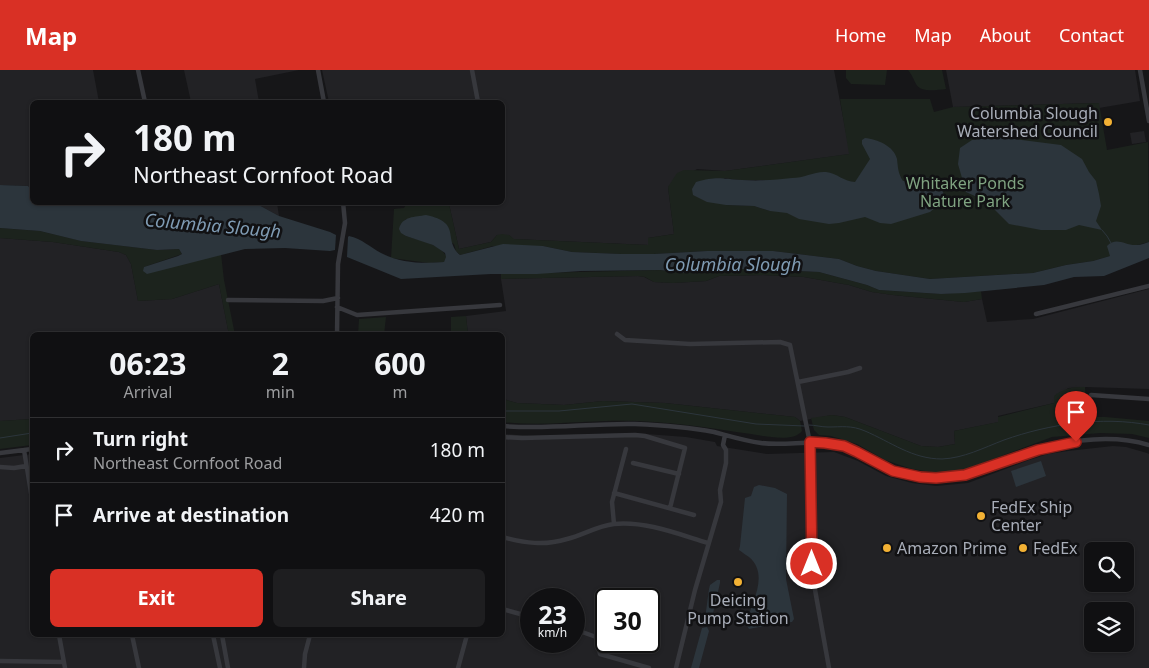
<!DOCTYPE html>
<style>
:root{--surface:#101012;--page:#1e1e20;--text:#f1f3f6;--muted:#9c9d9f;--line:#303032;--accent:#d93025}
body{margin:0;font-family:"Noto Sans",sans-serif;background:var(--page);color:var(--text);height:100vh;display:flex;flex-direction:column;font-size:19px;white-space:nowrap}
*{box-sizing:border-box;margin:0}
p{font-size:16px;color:var(--muted)}
.icon{flex:none;width:28px;height:28px;fill:none;stroke:currentColor;stroke-width:2;stroke-linecap:round;stroke-linejoin:round}
.map{position:relative;flex:1;overflow:hidden}
.details{position:absolute;left:30px;top:262px;width:475px;height:305px;display:flex;flex-direction:column;background:var(--surface);border-radius:8px;box-shadow:0 1px 4px #0004,0 0 0 1px var(--line)}
.details>*{flex:none}
.hud{position:absolute;left:30px;top:30px;width:475px;height:105px;border-radius:8px;box-shadow:0 1px 4px #0004,0 0 0 1px var(--line);background:#101012;color:var(--text);overflow:hidden}
.tools{position:absolute;left:1084px;top:472px;display:grid;gap:10px}
.tools a{display:grid;place-items:center;width:50px;height:50px;border-radius:8px;background:var(--surface);box-shadow:0 1px 4px #0004,0 0 0 1px var(--line);font-size:25px}
.speed{position:absolute;left:520px;top:518px;display:flex;gap:10px;font-size:25px;font-weight:700;text-align:center}
.speed>*{display:grid;place-content:center;width:65px;height:65px;border-radius:50%;background:var(--surface);box-shadow:0 1px 4px #0004,0 0 0 1px var(--line);line-height:1}
.speed small{font-size:12px;font-weight:400}
.speed .limit{border:2px solid #111;border-radius:8px;background:#fff;color:#111}
.pin{position:absolute;display:grid;place-items:center;width:42px;height:42px;color:#fff;margin:-51px -21px;border-radius:50% 50% 50% 0;rotate:-45deg;box-shadow:0 0 5px #0007}
.pin .icon{rotate:45deg}
.me{position:absolute;width:55px;margin:-28px;rotate:0deg;stroke-linejoin:round;filter:drop-shadow(0 0 4px #0008)}
.turn{display:flex;align-items:center;gap:18px;height:105px;padding:0 20px;font-size:22px}
.turn .icon{width:65px;height:65px;stroke-width:2.5}
.turn b{display:block;font-size:35px;line-height:42px}
.eta{display:flex;justify-content:space-evenly;align-items:center;height:85px;text-align:center}
.eta b{font-size:30px;font-weight:700;line-height:35px}
.primary-button{display:flex;gap:10px;margin-top:auto;padding:10px 20px}
.primary-button a{flex:1;height:58px;border-radius:8px;background:var(--accent);color:#fff;font-size:20px;font-weight:700;line-height:58px;text-align:center}
.primary-button a+a{background:var(--page);color:var(--text)}
ul{padding:0;list-style:none}
li{display:flex;align-items:center;gap:15px;height:65px;padding:0 20px;border-top:1px solid var(--line)}
li div{flex:1}
li b{display:block;font-size:19px}
li em{font-style:normal}
header{display:flex;align-items:center;gap:30px;box-sizing:border-box;height:70px;padding:0 25px;background:var(--accent);color:#fff}
header strong{font-size:24px}
nav{display:flex;gap:28px;margin-inline-start:auto;font-size:18px}
.map>svg:first-child{display:block}
.built{fill:#222225;fill-rule:evenodd}
.green{fill:#1c231d;fill-rule:evenodd}
.water{fill:#2c353c}
.lines{fill:none;stroke-linecap:round;stroke-linejoin:round}
.stream{stroke:#2c353c;stroke-width:1}
.minor{stroke:#37383d;stroke-width:4.5}
.route-casing{stroke:#8d1f18;stroke-width:12}
.route{stroke:#d93025;stroke-width:9}
.poi-dot{fill:#f2b134;stroke:#111113;stroke-width:2}
.labels{text-anchor:middle;dominant-baseline:central;stroke-width:5;stroke-linejoin:round;paint-order:stroke}
.poi-label{font-size:16px;fill:#a8adb8;stroke:#111113;text-anchor:start}
.park-label{font-size:16px;fill:#7fa381;stroke:#111113}
.water-label{font-size:18px;font-style:italic;fill:#7f9bb3;stroke:#111113}
</style>
<header>
<strong>Map</strong>
<nav><a>Home</a><a>Map</a><a>About</a><a>Contact</a></nav>
</header>
<div class="map">
<svg width="1149" height="598" viewBox="0 0 1149 598">
<rect width="100%" height="100%" fill="#161618"/>
<path class="built" d="M0 0H93L99 32H32V120L28 116 0 115Z
M184 0H299L255 9 259 32H191Z
M322 0H834L850 84 725 101 697 99 668 117 674 164 648 168V175L513 169 509 165H497L491 172 459 179 449 134 424 136 417 133 502 132V32H329Z
M946 0H1135L1140 31 1099 38 1098 33 953 37Z
M1144 61 1146 72 1132 74 1130 63Z
M246 133H277L279 146 257 134Z
M0 168 53 172 119 182 126 185 131 194 138 231 172 229 219 214 229 265H32V349L0 351Z
M763 205 804 207 849 215 872 222 893 225 964 232 982 229 987 252 1033 249 1149 219V319L1086 317 1068 318 1054 333 998 346 999 352 954 361 955 374 938 377 921 376 845 347 832 345 800 351 795 347 665 333 603 331 564 335 517 333 503 329 502 265H468L466 246 506 241 501 209 638 206 644 207 654 212 673 213 706 211 719 206Z
M633 363 686 367 715 372 717 376 767 384 834 382 858 391 886 406 912 413 936 416 968 413 1029 390 1048 384 1068 381 1113 376 1126 377 1147 383 1149 384V598H0V388L32 384V565H502L503 364 530 366ZM1092 481H1125V514H1092ZM531 529H574V571H531ZM606 529H649V571H606ZM1092 541H1125V574H1092Z"/>
<path class="green" d="M846 0H887L885 15 851 14 846 8Z
M908 0H942L946 19C936 20 921 23 916 14 913 8 912 5 908 0Z
M840 29H930L934 42 953 37 1099 33 1107 80 1148 72 1149 172 1125 178 1110 186 1093 191 1066 195 1033 203 930 209 876 201 857 196 839 189 773 181H707L654 184H621L572 182 543 176H493L460 185 456 181 454 174 406 149 400 155 406 166C418 170 442 174 447 188L444 192 429 193 391 188 394 139 404 138 407 133H417L425 136 449 134 459 179 491 172 497 165 502 164 509 165 514 169 648 175V168L674 164 668 117 677 103 684 100 725 101 849 84ZM724 108 740 110H765L770 141 754 136 726 135Z
M0 158 40 161 82 171 157 180 179 179 182 184 144 197 197 190 221 184 224 210 235 265H229L219 214 172 229 138 231 131 194 126 185 119 182 53 172 0 168Z
M720 199H757L819 202 867 215 879 220 941 224 981 221 982 229 964 232 893 225 872 222 849 215 804 207 763 205 719 206 706 211 673 213 654 212 645 207 638 206 501 209V204L660 200 683 203Z
M466 246 468 265H451V247Z
M386 247 384 265H358L359 249Z
M1085 317 1087 347H1105L1149 351V368L1132 364 1100 363 1052 367 967 399 950 402H931L912 399 885 390 857 374 831 366 819 365 814 360 811 348 832 345 845 347 921 376 938 377 955 374 954 361 998 352V347L1054 333V326C1064 318 1073 317 1085 317Z
M503 329 517 333 564 335 603 331 665 333 795 347 800 351 802 361C793 373 764 366 751 364 703 357 655 349 606 351 571 352 537 356 503 352Z
M32 349V375L0 379V351Z"/>
<path class="water" d="M998 67 1061 75 1082 89 1089 102 1096 111 1099 124 1101 136 1096 151 1102 160 1079 155 1066 160H1041L1009 154 986 131 966 122 958 94 960 78 972 70Z
M865 68C877 69 894 76 897 89 898 98 898 103 903 111 908 111 913 108 918 107 933 105 945 116 944 130L930 142 891 154 880 153 865 147 839 153 829 154 799 149 787 143 770 141 754 136 726 135 707 132 693 125 692 119 696 112C717 106 722 109 742 110 759 111 776 110 792 108 804 108 815 101 826 102 837 103 844 112 855 112L870 89 862 74V70Z
M0 115 28 116 32 120V132H246L257 134 279 146 330 162 336 165 335 180 330 181 285 178 245 179 147 204 143 201 144 197 178 186 182 184 179 179 157 180 81 171 40 161 0 158Z
M426 145C463 153 442 169 460 185L503 174 543 176 572 182 621 184H654L707 181H773L839 189 857 196 876 201 930 209 1033 203 1066 195 1093 191 1110 186 1107 176C1117 166 1125 176 1137 175 1141 175 1145 173 1149 172V188L1104 206 1074 207 1044 215 965 223 941 224 879 220 867 215 819 202 757 199H720L683 203 660 200 581 201 537 204H491L401 209 347 187 348 167 349 166C362 169 370 177 381 183 400 193 423 194 444 192L446 187 445 183 433 175 406 166 401 163 399 159C402 146 415 147 426 145Z
M1041 391 1046 406 1016 417 1011 401Z
M759 415 775 418 787 424 786 509 794 549 792 552 780 553 749 559 746 554C751 533 770 505 749 487 746 485 743 483 739 480L740 476 745 428 751 426 754 417Z
M717 510H720V513L711 552 707 553 705 549 709 519 710 515Z
M707 557 709 561 699 598H691L702 558Z"/>
<g class="lines">
<path class="stream" d="M1102 160 1107 166 1111 173
M502 341H559L632 334 756 354 805 356
M809 355C815 355 821 357 828 357 842 357 851 355 865 361 891 372 912 389 942 389 964 388 983 378 1004 370 1049 354 1102 346 1149 355
M0 368 32 363"/>
<path class="minor" d="M138 0 145 32
M318 0 324 32
M472 0 478 32
M1140 0 1149 51
M228 230 323 231 338 228
M337 237 357 245 500 235
M1036 244 1149 216
M617 264 625 270 690 274 780 272 790 275 811 378 812 503 829 598
M337 265 338 194 345 153 343 132
M798 312 848 302 860 298
M1091 325 1149 329
M502 356C547 360 590 353 635 354 661 355 688 357 714 362 729 366 745 371 761 373 783 376 804 371 826 373 849 376 864 387 884 398 899 405 919 408 936 408 964 409 990 397 1016 387 1056 372 1106 362 1149 375
M502 367 522 368 635 365 645 366 685 378 670 438
M24 380 32 429
M0 383 32 379
M633 393 679 404
M0 397 14 398 26 396
M614 423 694 445
M614 454 612 432 626 379
M502 467C525 473 544 476 567 469 583 465 597 456 614 454 646 451 678 464 708 473
M502 539 531 547
M574 559 596 567 600 584 649 598
M59 565 65 598
M132 565 139 598
M213 565 220 598
M222 565 228 598
M0 591 64 592
M304 598 305 584 310 565
M458 598 467 565
M676 598 695 520 721 432 720 420 726 393V380L723 375 725 365"/>
</g>
<g class="lines">
<g class="route-casing">
<path id="route" d="M812 494 810 372 825 373 844 376 857 382 893 401 920 407 936 408 965 405 1038 380 1076 372"/>
</g>
<use href="#route" class="route"/>
</g>
<g class="poi-dot">
<circle cx="1108" cy="52" r="5"/>
<circle cx="981" cy="446" r="5"/>
<circle cx="887" cy="478" r="5"/>
<circle cx="1023" cy="478" r="5"/>
<circle cx="738" cy="512" r="5"/>
</g>
<g class="labels">
<g class="poi-label">
<text x="1098" y="43" text-anchor="end">Columbia Slough<tspan x="1098" dy="18">Watershed Council</tspan></text>
<text x="991" y="437">FedEx Ship<tspan x="991" dy="18">Center</tspan></text>
<text x="897" y="478">Amazon Prime</text>
<text x="1033" y="478">FedEx</text>
<text x="738" y="530" text-anchor="middle">Deicing<tspan x="738" dy="18">Pump Station</tspan></text>
</g>
<g class="park-label">
<text x="965" y="113">Whitaker Ponds<tspan x="965" dy="18">Nature Park</tspan></text>
</g>
<g class="water-label">
<text transform="translate(213 155) rotate(5)">Columbia Slough</text>
<text x="733" y="194">Columbia Slough</text>
</g>
</g>
</svg>
<div class="tools">
<a><svg class="icon" aria-label="search" viewBox="0 0 24 24"><circle cx="10" cy="10" r="6"/><path d="M15 15l6 6"/></svg></a>
<a><svg class="icon" aria-label="layers" viewBox="0 0 24 24"><path d="M12 4l9 5-9 5-9-5zM3 14l9 5 9-5"/></svg></a>
</div>
<div class="speed"><div>23<small>km/h</small></div><div class="limit">30</div></div>
<div class="pin" style="left:1076px;top:372px;background:#d93025"><svg class="icon" aria-label="arrive" viewBox="0 0 24 24"><path d="M6 21V4h12l-3 4 3 4H6"/></svg></div>
<svg class="me" style="left:812px;top:494px" viewBox="-20 -20 40 40"><circle r="17" fill="#d93025" stroke="#fff" stroke-width="3"/><path d="M0-11L8 9 0 5-8 9z" fill="#fff"/></svg>
<div class="hud">
<div class="turn"><svg class="icon" aria-label="right" viewBox="0 0 24 24"><path d="M7 20v-9h11M14 6l5 5-5 5"/></svg><div><b>180 m</b>Northeast Cornfoot Road</div></div>
</div>
<section class="details">
<div class="eta">
<div><b>06:23</b><p>Arrival</p></div>
<div><b>2</b><p>min</p></div>
<div><b>600</b><p>m</p></div>
</div>
<ul>
<li><svg class="icon" aria-label="right" viewBox="0 0 24 24"><path d="M7 20v-9h11M14 6l5 5-5 5"/></svg><div><b>Turn right</b><p>Northeast Cornfoot Road</p></div><em>180 m</em></li>
<li><svg class="icon" aria-label="arrive" viewBox="0 0 24 24"><path d="M6 21V4h12l-3 4 3 4H6"/></svg><div><b>Arrive at destination</b></div><em>420 m</em></li>
</ul>
<div class="primary-button"><a>Exit</a><a>Share</a></div>
</section>
</div>
